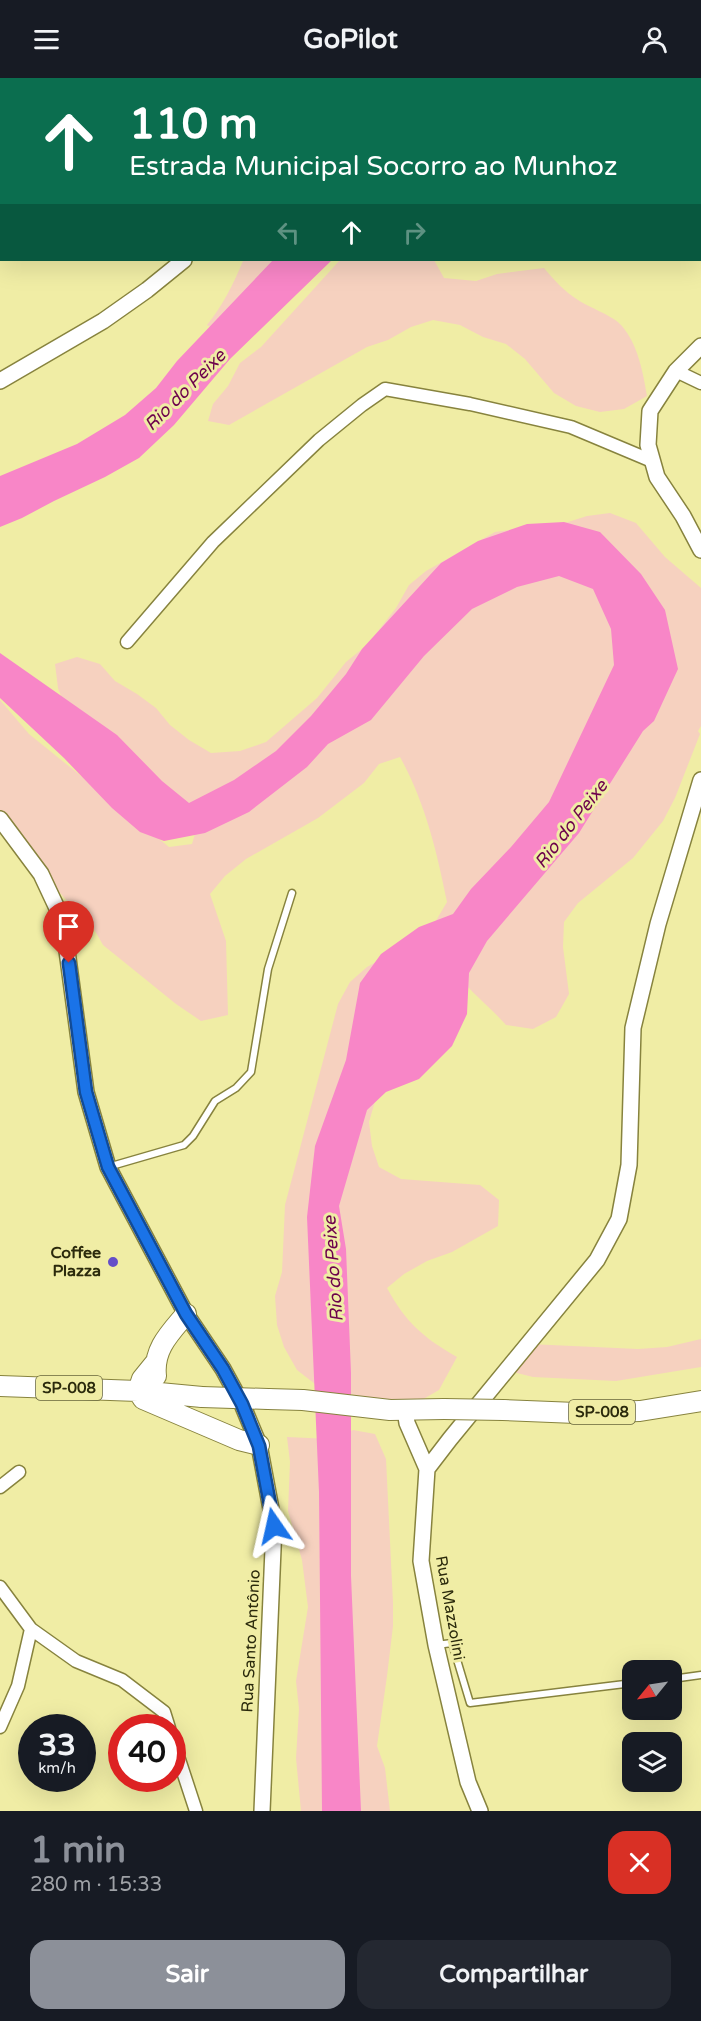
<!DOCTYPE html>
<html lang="pt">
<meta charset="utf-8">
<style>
:root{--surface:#171b24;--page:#242831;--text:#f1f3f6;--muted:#9ea1a6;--accent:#8c9099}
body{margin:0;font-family:"Varela Round",sans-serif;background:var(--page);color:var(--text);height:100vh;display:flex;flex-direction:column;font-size:22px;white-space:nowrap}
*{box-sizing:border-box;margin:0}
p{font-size:20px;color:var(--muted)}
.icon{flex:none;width:33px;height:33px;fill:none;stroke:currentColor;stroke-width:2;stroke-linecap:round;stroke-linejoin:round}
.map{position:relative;height:1733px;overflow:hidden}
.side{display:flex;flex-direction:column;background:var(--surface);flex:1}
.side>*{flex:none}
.top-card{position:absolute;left:0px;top:0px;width:702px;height:183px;box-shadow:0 6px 24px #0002;background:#0b6e4f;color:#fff;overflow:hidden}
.needle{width:39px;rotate:240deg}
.buttons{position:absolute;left:622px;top:1582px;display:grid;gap:12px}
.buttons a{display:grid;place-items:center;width:60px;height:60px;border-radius:12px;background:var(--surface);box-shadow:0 6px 24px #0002;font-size:30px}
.speed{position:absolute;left:18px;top:1636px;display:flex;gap:12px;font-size:30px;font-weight:700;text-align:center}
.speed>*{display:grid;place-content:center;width:78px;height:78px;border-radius:50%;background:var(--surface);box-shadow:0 6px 24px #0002;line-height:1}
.speed small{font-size:15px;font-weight:400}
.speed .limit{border:9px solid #d22;background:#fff;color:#111}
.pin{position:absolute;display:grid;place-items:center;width:51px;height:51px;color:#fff;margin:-62px -26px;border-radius:50% 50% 50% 0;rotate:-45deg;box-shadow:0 0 6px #0007}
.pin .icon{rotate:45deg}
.me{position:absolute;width:66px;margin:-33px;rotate:349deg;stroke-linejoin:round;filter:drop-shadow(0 0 4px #0008)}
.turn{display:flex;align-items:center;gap:21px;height:126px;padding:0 30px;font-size:27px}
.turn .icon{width:78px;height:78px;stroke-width:2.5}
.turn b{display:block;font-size:42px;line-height:51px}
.lanes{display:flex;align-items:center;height:57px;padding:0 30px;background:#0003;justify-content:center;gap:30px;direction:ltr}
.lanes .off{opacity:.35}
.round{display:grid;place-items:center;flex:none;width:63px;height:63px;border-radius:18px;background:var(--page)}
.summary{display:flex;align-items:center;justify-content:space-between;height:102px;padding:0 30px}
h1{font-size:36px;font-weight:700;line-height:45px;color:var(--accent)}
.button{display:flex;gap:12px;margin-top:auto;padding:12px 30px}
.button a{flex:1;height:69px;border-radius:18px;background:var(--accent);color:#fff;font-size:24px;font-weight:700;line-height:69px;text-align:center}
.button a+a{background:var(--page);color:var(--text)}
header{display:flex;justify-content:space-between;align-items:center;height:78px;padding:0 30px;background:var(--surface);font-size:27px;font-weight:700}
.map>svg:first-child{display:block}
.green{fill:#f6d1bf}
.water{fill:#f886c7}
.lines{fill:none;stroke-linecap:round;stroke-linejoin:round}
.service-casing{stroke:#87833e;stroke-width:9}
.minor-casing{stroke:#87833e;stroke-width:15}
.tertiary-casing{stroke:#87833e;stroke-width:18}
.primary-casing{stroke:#87833e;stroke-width:22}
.service{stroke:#fff;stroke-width:6}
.minor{stroke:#fff;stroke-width:12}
.tertiary{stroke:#fff;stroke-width:15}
.primary{stroke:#fff;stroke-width:20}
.primary-bridge-casing{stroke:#87833e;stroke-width:22;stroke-linecap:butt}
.primary-bridge{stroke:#fff;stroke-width:20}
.route-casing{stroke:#114b97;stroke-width:15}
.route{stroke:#1a73e8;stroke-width:10}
.poi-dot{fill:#644fc8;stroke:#f0eda5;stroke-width:2}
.labels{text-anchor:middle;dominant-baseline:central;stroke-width:6;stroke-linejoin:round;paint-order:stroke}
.shield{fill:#f0eda5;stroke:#66643a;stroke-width:1.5}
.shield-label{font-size:15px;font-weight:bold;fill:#2b2a0c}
.poi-label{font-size:16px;font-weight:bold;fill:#2b2a0c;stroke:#f0eda5;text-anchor:end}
.street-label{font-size:16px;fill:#2b2a0c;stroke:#f0eda5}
.water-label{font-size:18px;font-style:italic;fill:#6d024c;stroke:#f0eda5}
</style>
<header><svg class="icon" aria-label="menu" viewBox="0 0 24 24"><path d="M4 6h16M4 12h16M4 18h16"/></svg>GoPilot<svg class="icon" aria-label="person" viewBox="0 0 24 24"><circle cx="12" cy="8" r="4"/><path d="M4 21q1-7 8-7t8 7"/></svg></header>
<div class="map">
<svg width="701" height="1733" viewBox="0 0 701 1733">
<rect width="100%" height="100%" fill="#f0eda5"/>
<path class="green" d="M246 182H309L217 253 207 247C223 227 233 207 243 183Z
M340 182H434L444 200 476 203 497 196 544 190C554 202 564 213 578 222 590 230 614 238 622 248 638 267 643 294 647 318L624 331 600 334 576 328 554 315 525 281 506 266 483 259 460 247 433 242 411 249 388 262 367 269 229 347 208 343 213 326 228 308 240 285 261 269Z
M610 435 636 445 665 479 701 510V648L698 653 700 656 675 720 663 743 633 780 578 825 564 844 563 869 569 916 556 939 533 951 506 947C491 930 473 916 458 898L376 1020 369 1044 372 1068 379 1089 401 1101 480 1107 499 1122 498 1148 452 1174 427 1183 404 1196 387 1210C406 1245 424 1260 457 1279L439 1312 413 1327 387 1326 315 1306 297 1292 284 1269 277 1247 275 1218 282 1194 285 1127 338 926 350 904 367 889 417 861 434 846 447 824C437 774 425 724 400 679L379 686 364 705 318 740 246 781 225 798 210 816 226 863 228 937 201 943 176 926 103 867 90 844 69 825 0 747V622L29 656 169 769 192 766 199 742 66 631 58 610 55 586 77 579 100 586 115 603 137 616 156 630 170 647 189 662 211 675 240 673 266 664 317 620 346 584 367 567 396 530 409 507 426 493 495 454 565 445 587 438Z
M701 1261V1289L616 1303 533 1299 509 1293 529 1266 638 1271 667 1269Z
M353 1352 375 1356 386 1381 393 1525V1548L387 1598 377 1668 385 1690 390 1733H301L296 1680 299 1631 296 1603 308 1529 302 1482 288 1433 290 1384 287 1359 331 1361Z"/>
<path class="water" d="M273 182H332L230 281 174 347 139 380 105 399 54 423 22 440 0 449V398L77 366 125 337 156 310 177 283Z
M564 444 600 454 641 496 665 532 678 591 654 643 643 653 579 755 487 863 469 895 467 936 452 968 419 1001 386 1014 367 1032 339 1128 346 1171 351 1295V1498L361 1733H322L319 1414 307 1139 315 1068 346 982 360 905 381 876 419 849 453 836 471 811 511 769 549 724 614 587 611 551 593 511 559 498 517 509 472 531 424 578 371 642 328 666 307 689 249 734 205 755 164 763 140 754 112 730 64 680 0 620V575L117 657 162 703 189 725 234 702 276 673 311 638 346 596 362 571 441 485 478 463 527 446Z"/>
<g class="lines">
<g class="service-casing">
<path id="service" d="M271 2 272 0
M108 1089 184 1067 193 1058 215 1023 236 1010 251 994 268 891 292 815
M436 1567 452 1565 470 1625 633 1605
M672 1601 701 1597"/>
</g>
<g class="minor-casing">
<path id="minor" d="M676 293 701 305
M127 564 213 464 319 362 362 327 385 311 470 326 571 349 652 383
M0 1409 19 1394
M0 1509 31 1551 76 1583 122 1602 164 1634 169 1650
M0 1649 18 1608 31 1551
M172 1660 196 1733"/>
</g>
<g class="tertiary-casing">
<path id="tertiary" d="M373 2 375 0
M701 268 676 293 650 333 648 367 657 399 683 438 701 472
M0 303 103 243 147 212 184 182
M0 741 41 796 63 843 86 1014 108 1089 186 1236 223 1291 242 1326 259 1367 274 1447 262 1733
M405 1332 407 1345 427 1391 421 1483 436 1567 468 1704 480 1733
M427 1391 450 1361 597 1182 619 1141 629 1087 633 950 658 846 701 702"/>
</g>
<g class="primary-casing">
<path id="primary" d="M155 1285 142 1301 138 1313 143 1321 239 1362 259 1367
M156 1298C153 1271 170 1255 186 1236
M0 1308 138 1313 202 1319
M268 1321 303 1322 390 1332 444 1331
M503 1332 576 1335 640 1333 701 1323"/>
</g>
<use href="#service" class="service"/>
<use href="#minor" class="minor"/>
<use href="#tertiary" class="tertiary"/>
<use href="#primary" class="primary"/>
<g class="primary-bridge-casing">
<path id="primary-bridge" d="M202 1319 268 1321
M444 1331 503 1332"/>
</g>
<use href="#primary-bridge" class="primary-bridge"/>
</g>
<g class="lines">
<g class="route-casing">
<path id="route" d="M69 885 86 1014 108 1089 186 1236 223 1291 242 1326 259 1368 274 1448"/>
</g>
<use href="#route" class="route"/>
</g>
<circle class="poi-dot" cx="113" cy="1184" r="6"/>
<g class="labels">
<g class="shield">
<rect x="36" y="1298" width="66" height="24" rx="4.5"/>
<rect x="569" y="1322" width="66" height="24" rx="4.5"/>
</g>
<g class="shield-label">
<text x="69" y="1310">SP-008</text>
<text x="602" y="1334">SP-008</text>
</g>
<g class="poi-label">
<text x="101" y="1175">Coffee<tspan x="101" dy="18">Plazza</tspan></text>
</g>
<g class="street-label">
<text transform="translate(450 1530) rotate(80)">Rua Mazzolini</text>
<text transform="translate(251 1563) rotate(-87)">Rua Santo Antônio</text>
</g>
<g class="water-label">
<text transform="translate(185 312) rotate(-45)">Rio do Peixe</text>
<text transform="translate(571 746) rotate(-52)">Rio do Peixe</text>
<text transform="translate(333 1191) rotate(-94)">Rio do Peixe</text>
</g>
</g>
</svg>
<div class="buttons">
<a><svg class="needle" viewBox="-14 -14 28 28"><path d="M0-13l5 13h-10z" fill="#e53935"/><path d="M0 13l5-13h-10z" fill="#9ea1a6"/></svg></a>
<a><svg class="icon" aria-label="layers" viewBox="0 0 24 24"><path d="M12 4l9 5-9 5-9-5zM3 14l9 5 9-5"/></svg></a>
</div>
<div class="speed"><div>33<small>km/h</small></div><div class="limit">40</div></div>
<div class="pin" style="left:69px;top:885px;background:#d93025"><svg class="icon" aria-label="arrive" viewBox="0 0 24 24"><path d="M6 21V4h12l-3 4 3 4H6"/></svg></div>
<svg class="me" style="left:274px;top:1448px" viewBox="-20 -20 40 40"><path d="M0-17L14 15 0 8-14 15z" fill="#1a73e8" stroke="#fff" stroke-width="4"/></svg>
<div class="top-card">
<div class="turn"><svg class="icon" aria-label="ahead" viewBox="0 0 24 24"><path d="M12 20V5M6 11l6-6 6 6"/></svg><div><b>110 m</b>Estrada Municipal Socorro ao Munhoz</div></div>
<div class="lanes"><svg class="icon off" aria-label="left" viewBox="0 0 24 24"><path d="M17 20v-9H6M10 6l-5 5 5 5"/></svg><svg class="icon" aria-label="ahead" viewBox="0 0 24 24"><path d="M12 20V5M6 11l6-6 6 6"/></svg><svg class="icon off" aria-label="right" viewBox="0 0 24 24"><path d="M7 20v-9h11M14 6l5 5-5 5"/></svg></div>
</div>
</div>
<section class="side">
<div class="summary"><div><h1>1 min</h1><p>280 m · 15:33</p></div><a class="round" style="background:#d93025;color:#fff"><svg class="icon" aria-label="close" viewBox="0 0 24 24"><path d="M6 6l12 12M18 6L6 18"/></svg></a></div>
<div class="button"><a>Sair</a><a>Compartilhar</a></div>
</section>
